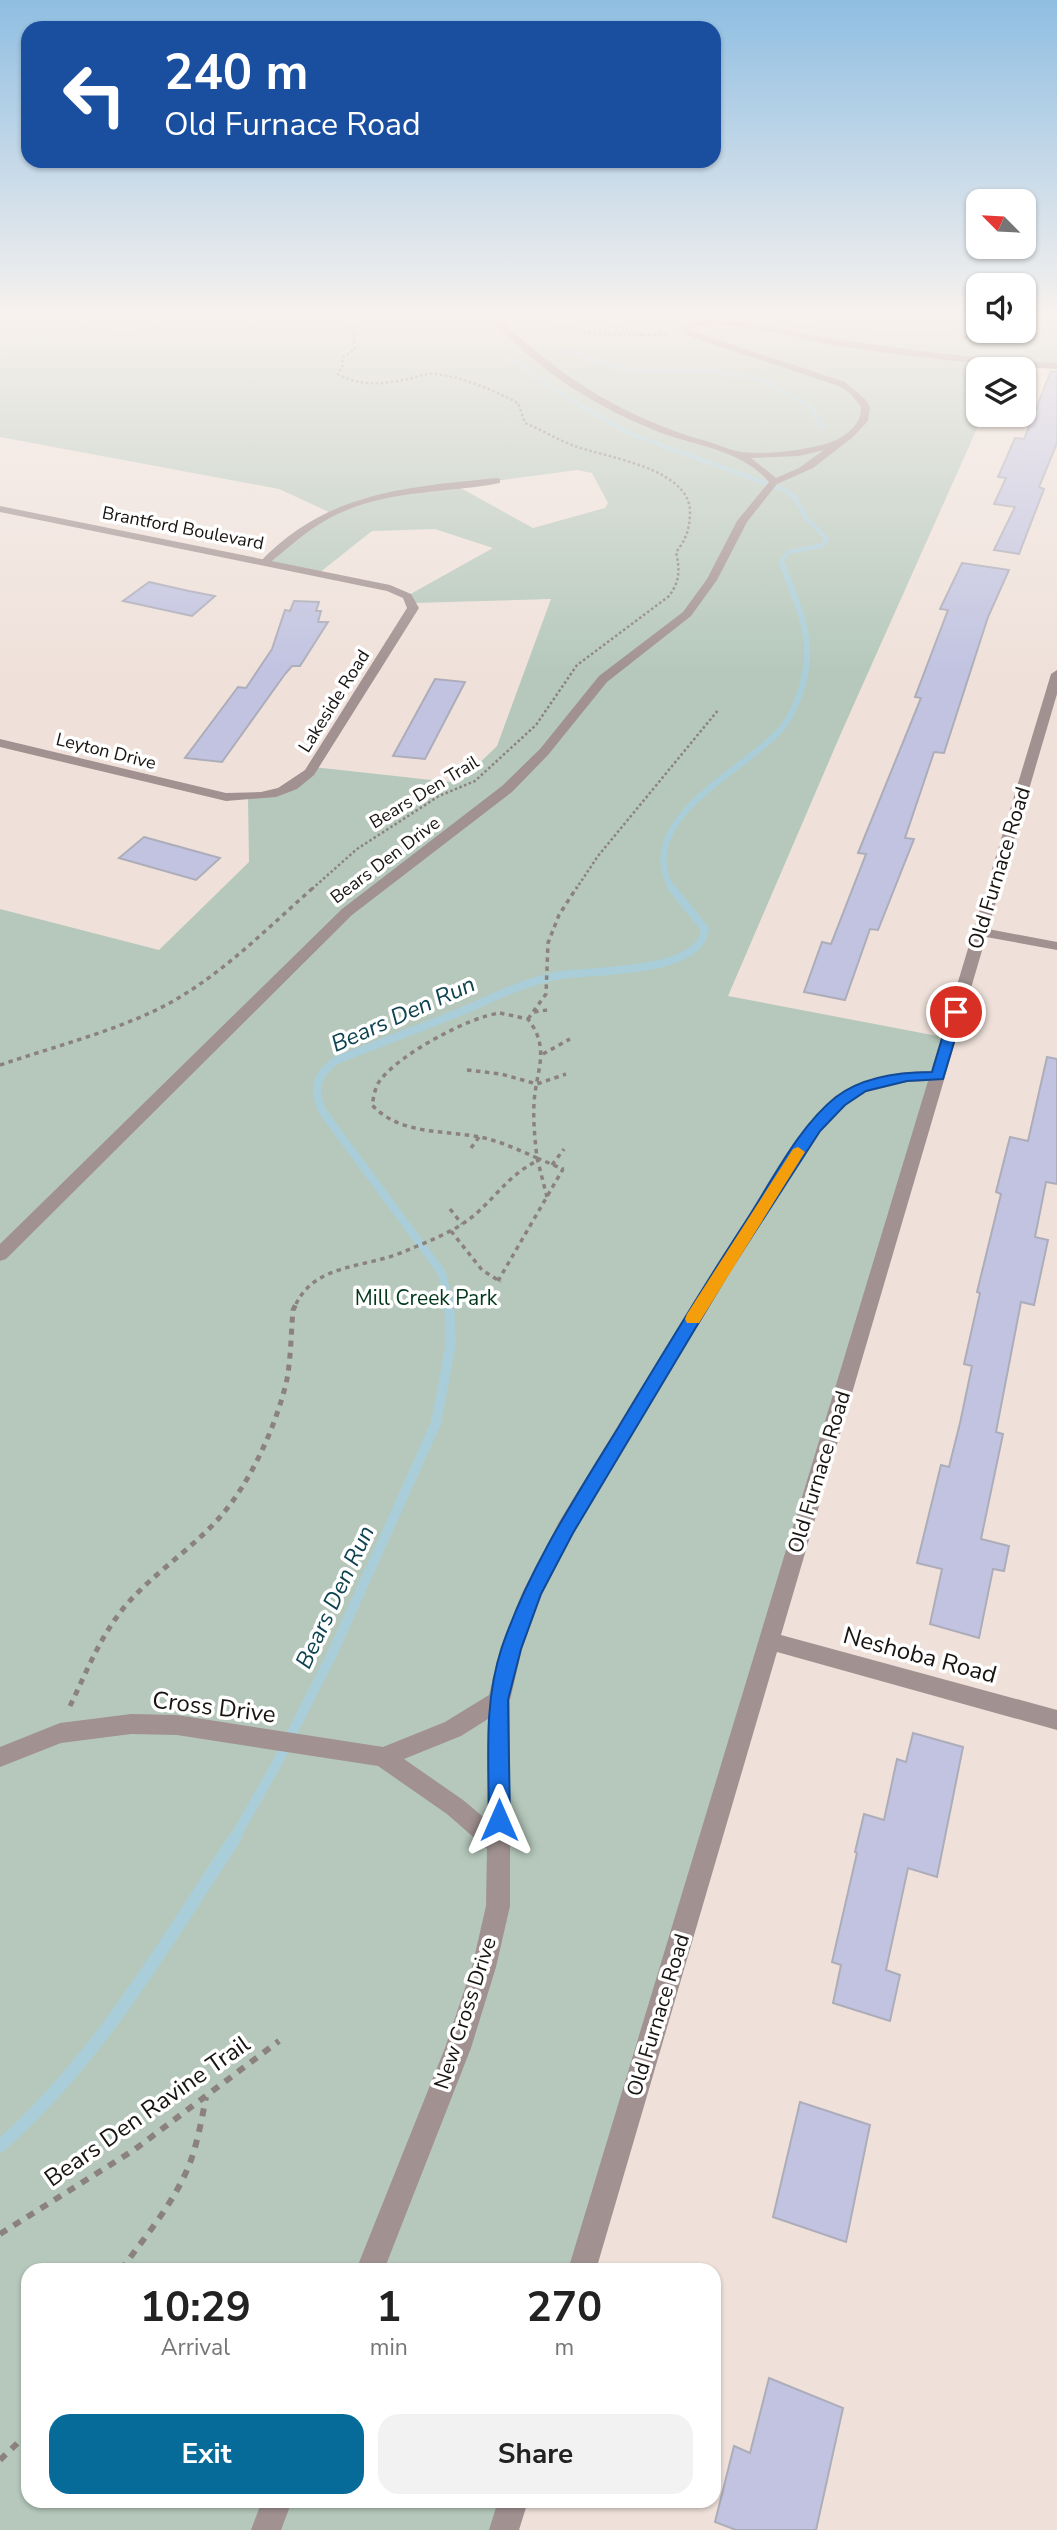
<!DOCTYPE html>
<style>
:root{--surface:#fff;--page:#f2f2f2;--text:#222;--muted:#767676;--accent:#066b99}
body{margin:0;font-family:"Nunito Sans",sans-serif;background:var(--page);color:var(--text);height:100vh;display:flex;flex-direction:column;font-size:26px;white-space:nowrap}
*{box-sizing:border-box;margin:0}
p{font-size:23px;color:var(--muted)}
.icon{flex:none;width:38px;height:38px;fill:none;stroke:currentColor;stroke-width:2;stroke-linecap:round;stroke-linejoin:round}
.map{position:relative;flex:1;overflow:hidden}
.details{position:absolute;left:21px;top:2263px;width:700px;height:245px;display:flex;flex-direction:column;background:var(--surface);border-radius:21px;box-shadow:0 2px 5px #0004}
.details>*{flex:none}
.guide{position:absolute;left:21px;top:21px;width:700px;height:147px;border-radius:21px;box-shadow:0 2px 5px #0004;background:#1a4fa0;color:#fff;overflow:hidden}
.needle{width:46px;rotate:294deg}
.tools{position:absolute;left:966px;top:189px;display:grid;gap:14px}
.tools a{display:grid;place-items:center;width:70px;height:70px;border-radius:14px;background:var(--surface);box-shadow:0 2px 5px #0004;font-size:35px}
.pin{position:absolute;display:grid;place-items:center;width:60px;height:60px;color:#fff;margin:-30px;border:4px solid #fff;border-radius:50%;box-shadow:0 2px 7px #0007}
.me{position:absolute;width:77px;margin:-38px;rotate:0deg;stroke-linejoin:round;filter:drop-shadow(0 0 5px #0008)}
.turn{display:flex;align-items:center;gap:24px;height:147px;padding:0 28px;font-size:32px}
.turn .icon{width:91px;height:91px;stroke-width:2.5}
.turn b{display:block;font-size:49px;line-height:60px}
.eta{display:flex;justify-content:space-evenly;align-items:center;height:119px;text-align:center}
.eta b{font-size:42px;font-weight:700;line-height:49px}
.button{display:flex;gap:14px;margin-top:auto;padding:14px 28px}
.button a{flex:1;height:80px;border-radius:21px;background:var(--accent);color:#fff;font-size:28px;font-weight:700;line-height:80px;text-align:center}
.button a+a{background:var(--page);color:var(--text)}
.map>svg:first-child{display:block}
.green{fill:#b5c8bb;fill-rule:evenodd}
.water{fill:#aaced9}
.lines{fill:none;stroke-linecap:round;stroke-linejoin:round}
.stream-far4{stroke:#aaced9;stroke-width:4.5}
.stream-far3{stroke:#aaced9;stroke-width:6}
.stream-far2{stroke:#aaced9;stroke-width:8}
.stream-far1{stroke:#aaced9;stroke-width:10}
.stream{stroke:#aaced9;stroke-width:13}
.building{fill:#c1c3e1;stroke:#adadba;stroke-width:2}
.path-far3{stroke:#8c827d;stroke-width:2.5;stroke-dasharray:2.5 2.5;stroke-linecap:butt}
.path-far2{stroke:#8c827d;stroke-width:3.5;stroke-dasharray:4.5 4.5;stroke-linecap:butt}
.path-far1{stroke:#8c827d;stroke-width:5;stroke-dasharray:6 6;stroke-linecap:butt}
.path{stroke:#8c827d;stroke-width:6;stroke-dasharray:8 8;stroke-linecap:butt}
.lane{fill:#a19191;fill-rule:evenodd}
.street{fill:#a19191;fill-rule:evenodd}
.route{fill:#1a73e8;stroke:#114b97;stroke-width:2}
.slow{fill:#f59e0b}
.labels{text-anchor:middle;dominant-baseline:central;stroke-width:7;stroke-linejoin:round;paint-order:stroke}
.far-street-label{font-size:18px;fill:#181411;stroke:#fff}
.street-label{font-size:21px;fill:#181411;stroke:#fff}
.park-label{font-size:21px;fill:#01371c;stroke:#fff}
.water-label{font-size:23px;font-style:italic;fill:#0d424f;stroke:#fff}
.near-street-label{font-size:24px;fill:#181411;stroke:#fff}
</style>
<div class="map">
<svg width="1057" height="2530" viewBox="0 0 1057 2530">
<rect width="100%" height="100%" fill="#efe1da"/>
<path class="green" d="M0 319H978V331H1024V319H1057V366L1009 364 1006 369H978V415H983L842 731 728 996 948 1038 582 2270H28V2501H513L504 2530H0V909L159 950 249 862 248 798 279 792 313 767 459 783 497 746 551 599 412 603 407 596 493 548 435 529 372 531 319 573 265 562 331 513 279 489 0 437ZM577 470 592 473 608 503 605 508 533 528 457 486Z"/>
<path class="water" d="M776 319 885 322 978 319V323L944 332 922 333 850 329Z"/>
<g class="lines">
<path class="stream-far4" d="M81 319C108 327 134 337 158 319
M452 319 565 396 628 433 787 491 797 500 806 518 827 539 821 546 788 552 781 562 783 568
M525 339 630 371H717L764 380 811 407 822 427
M0 358 27 347 51 333 52 323 56 319"/>
<path class="stream-far3" d="M672 889C631 819 747 770 782 728 796 710 806 681 807 658 809 626 794 596 783 566"/>
<path class="stream-far2" d="M449 1304 442 1273 323 1112C313 1090 315 1076 335 1061 376 1044 419 1029 460 1012 493 998 525 981 561 975 594 970 701 974 705 929L671 887"/>
<path class="stream-far1" d="M234 1839 276 1765 333 1652 436 1423 451 1343 449 1302"/>
<path class="stream" d="M0 2146C98 2060 164 1945 235 1838"/>
</g>
<path class="building" d="M1051 371 1057 372V443L1039 487 1044 489 1019 554 994 550 1015 507 994 504 1006 478 998 477 1015 438 1024 439Z
M962 563 1009 570 988 617 944 753 934 752 905 838 914 839 878 930 870 929 845 1000 804 992 822 942 831 944 866 854 858 853 921 698 915 697 948 610 940 609Z
M149 582 189 591 215 596 192 616 123 601Z
M294 601 319 602 316 611H321L318 622H328L300 666H292L285 674 222 762 185 758 238 687 246 688 272 649 285 610 290 611Z
M435 679 465 682 425 759 393 756Z
M144 837 220 858 196 880 119 858Z
M1047 1057 1057 1059V1184L1046 1182 1035 1237 1048 1240 1034 1305 1021 1302 996 1432 1003 1434 981 1539 1009 1546 1004 1571 993 1569 979 1638 930 1624 942 1569 917 1563 941 1465 949 1467 960 1423 972 1366 964 1364 980 1293 977 1292 1001 1194 996 1192 1010 1137 1028 1141Z
M913 1733 963 1747 937 1877 908 1868 886 1970 900 1975 890 2021 833 2003 841 1965 832 1962 857 1853 855 1852 864 1814 884 1820 897 1759 906 1762Z
M800 2102 870 2125 846 2242 773 2217Z
M769 2378 843 2408 816 2530H736L715 2522 734 2446 750 2453Z"/>
<g class="lines">
<path class="path-far3" d="M525 319 596 334 668 335
M593 319 645 336
M955 331 966 337
M961 338 996 336
M312 889 357 849 439 796 475 781 536 725 577 665 669 596C680 581 680 570 676 552 686 540 690 528 690 512 690 468 607 458 575 446 558 440 542 430 525 423L518 403C493 390 463 377 435 374 425 373 417 377 408 379 384 384 359 387 338 374L343 365 342 358 355 349 353 330 345 319
M576 889 598 856 719 709"/>
<path class="path-far2" d="M534 1012 547 1010
M500 1013 528 1019C551 1049 536 1070 534 1103 533 1122 535 1140 537 1158 519 1150 500 1141 480 1137 443 1130 400 1135 372 1105 374 1096 375 1086 381 1079 401 1054 468 1017 500 1013Z
M528 1019 546 994 548 943 559 915 577 887
M543 1054 570 1039
M0 1065C50 1048 104 1034 152 1012 214 983 263 932 314 887
M467 1070 501 1074 537 1084 566 1074
M471 1148 479 1137
M537 1158 563 1169
M537 1158 547 1197
M552 1165 564 1149
M450 1209 462 1224
M451 1231 482 1270 501 1282
M498 1281 563 1169 568 1170
M296 1304C316 1263 366 1268 403 1252 429 1241 457 1231 478 1212 501 1191 510 1174 539 1160"/>
<path class="path-far1" d="M70 1706C87 1671 101 1634 127 1604 155 1572 192 1549 220 1517 251 1482 277 1424 287 1379 291 1357 291 1333 293 1310L297 1302"/>
<path class="path" d="M0 2234 134 2150 279 2041
M121 2270C146 2235 176 2201 191 2160 198 2140 202 2118 206 2097
M0 2460 28 2433"/>
<path class="lane" d="M497 478 500 479V483C442 494 382 489 328 519 306 531 288 548 268 564L260 562C326 492 407 487 497 478Z"/>
<path class="street" d="M492 319H500C558 376 627 419 706 441 717 444 731 451 742 452 767 455 797 451 822 445 839 441 862 428 861 407L851 394 839 386 691 337 682 331 681 327C697 312 749 324 770 328 865 345 960 358 1057 363V369C984 365 910 357 838 346 798 339 727 317 689 328L697 333 845 382 866 400 870 407 868 421 853 437 813 468 777 484 747 522 717 580 691 616 607 682 548 755 512 792 352 915 6 1259 0 1261V1244L342 909 502 786 540 749 599 676 683 612 707 579 737 521 769 482C740 448 692 446 654 430 594 406 534 368 492 319ZM824 450 799 468 776 478 751 458 799 456Z
M0 506 390 585 411 594 419 608 314 775 297 789 276 797 226 801 0 747V739L226 793 261 792 278 788 305 770 407 608 403 598 387 591 0 512Z
M1057 670V694L988 929 1057 942V950L986 937 781 1635 1057 1710V1730L777 1652 596 2270H568L928 1081 907 1082 866 1092 846 1105 821 1131 729 1272 573 1533 542 1594 522 1649 510 1700V1906L496 1967 471 2048 384 2270H356L445 2048 472 1967 486 1906 487 1849 447 1814 378 1766 177 1735 131 1734 61 1743 0 1767V1747L60 1723 131 1714 177 1715 383 1747 445 1722 489 1695 500 1649 522 1593 559 1522 717 1264 809 1123 834 1097 855 1085 907 1072 931 1071 1051 674ZM488 1719 487 1820 463 1800 404 1759 461 1736Z
M262 2501H292L281 2530H251Z
M498 2501H528L519 2530H489Z"/>
</g>
<linearGradient id="sky" x2="0" y2="1"><stop stop-color="#8fbee2"/><stop offset="0.47" stop-color="#f8f2ee"/><stop offset="1" stop-color="#f8f2ee" stop-opacity="0"/></linearGradient>
<rect width="1057" height="673" fill="url(#sky)"/>
<path class="route" d="M956 1007 963 1012 943 1079 907 1081 866 1091 845 1105 820 1131 729 1272 573 1533 541 1594 521 1649 508 1700 510 1820 507 1827 499 1829 492 1827 489 1820C489 1762 483 1703 502 1647 529 1568 575 1498 618 1428 660 1358 702 1289 746 1221 772 1181 799 1126 836 1097 862 1077 899 1072 932 1072L950 1012Z"/>
<path class="slow" d="M798 1147 805 1152 699 1323H687L685 1319 687 1314 793 1149Z"/>
<g class="labels">
<g class="far-street-label">
<text transform="translate(183 528) rotate(11)">Brantford Boulevard</text>
<text transform="translate(334 701) rotate(-58)">Lakeside Road</text>
<text transform="translate(106 751) rotate(14)">Leyton Drive</text>
<text transform="translate(424 792) rotate(-31)">Bears Den Trail</text>
<text transform="translate(385 860) rotate(-37)">Bears Den Drive</text>
</g>
<g class="street-label">
<text transform="translate(999 868) rotate(-73)">Old Furnace Road</text>
<text transform="translate(819 1472) rotate(-73)">Old Furnace Road</text>
<text transform="translate(465 2013) rotate(-72)">New Cross Drive</text>
<text transform="translate(658 2015) rotate(-73)">Old Furnace Road</text>
</g>
<g class="park-label">
<text x="426" y="1298">Mill Creek Park</text>
</g>
<g class="water-label">
<text transform="translate(403 1014) rotate(-24)">Bears Den Run</text>
<text transform="translate(335 1597) rotate(-65)">Bears Den Run</text>
</g>
<g class="near-street-label">
<text transform="translate(920 1655) rotate(15)">Neshoba Road</text>
<text transform="translate(214 1707) rotate(7)">Cross Drive</text>
<text transform="translate(147 2111) rotate(-35)">Bears Den Ravine Trail</text>
</g>
</g>
</svg>
<div class="tools">
<a><svg class="needle" viewBox="-14 -14 28 28"><path d="M0-13l5 13h-10z" fill="#e53935"/><path d="M0 13l5-13h-10z" fill="#767676"/></svg></a>
<a><svg class="icon" aria-label="sound" viewBox="0 0 24 24"><path d="M4 9h4l5-4v14l-5-4H4zM17 9q2 3 0 6"/></svg></a>
<a><svg class="icon" aria-label="layers" viewBox="0 0 24 24"><path d="M12 4l9 5-9 5-9-5zM3 14l9 5 9-5"/></svg></a>
</div>
<div class="pin" style="left:956px;top:1012px;background:#d93025"><svg class="icon" aria-label="arrive" viewBox="0 0 24 24"><path d="M6 21V4h12l-3 4 3 4H6"/></svg></div>
<svg class="me" style="left:499px;top:1820px" viewBox="-20 -20 40 40"><path d="M0-17L14 15 0 8-14 15z" fill="#1a73e8" stroke="#fff" stroke-width="4"/></svg>
<div class="guide">
<div class="turn"><svg class="icon" aria-label="left" viewBox="0 0 24 24"><path d="M17 20v-9H6M10 6l-5 5 5 5"/></svg><div><b>240 m</b>Old Furnace Road</div></div>
</div>
<section class="details">
<div class="eta">
<div><b>10:29</b><p>Arrival</p></div>
<div><b>1</b><p>min</p></div>
<div><b>270</b><p>m</p></div>
</div>
<div class="button"><a>Exit</a><a>Share</a></div>
</section>
</div>
